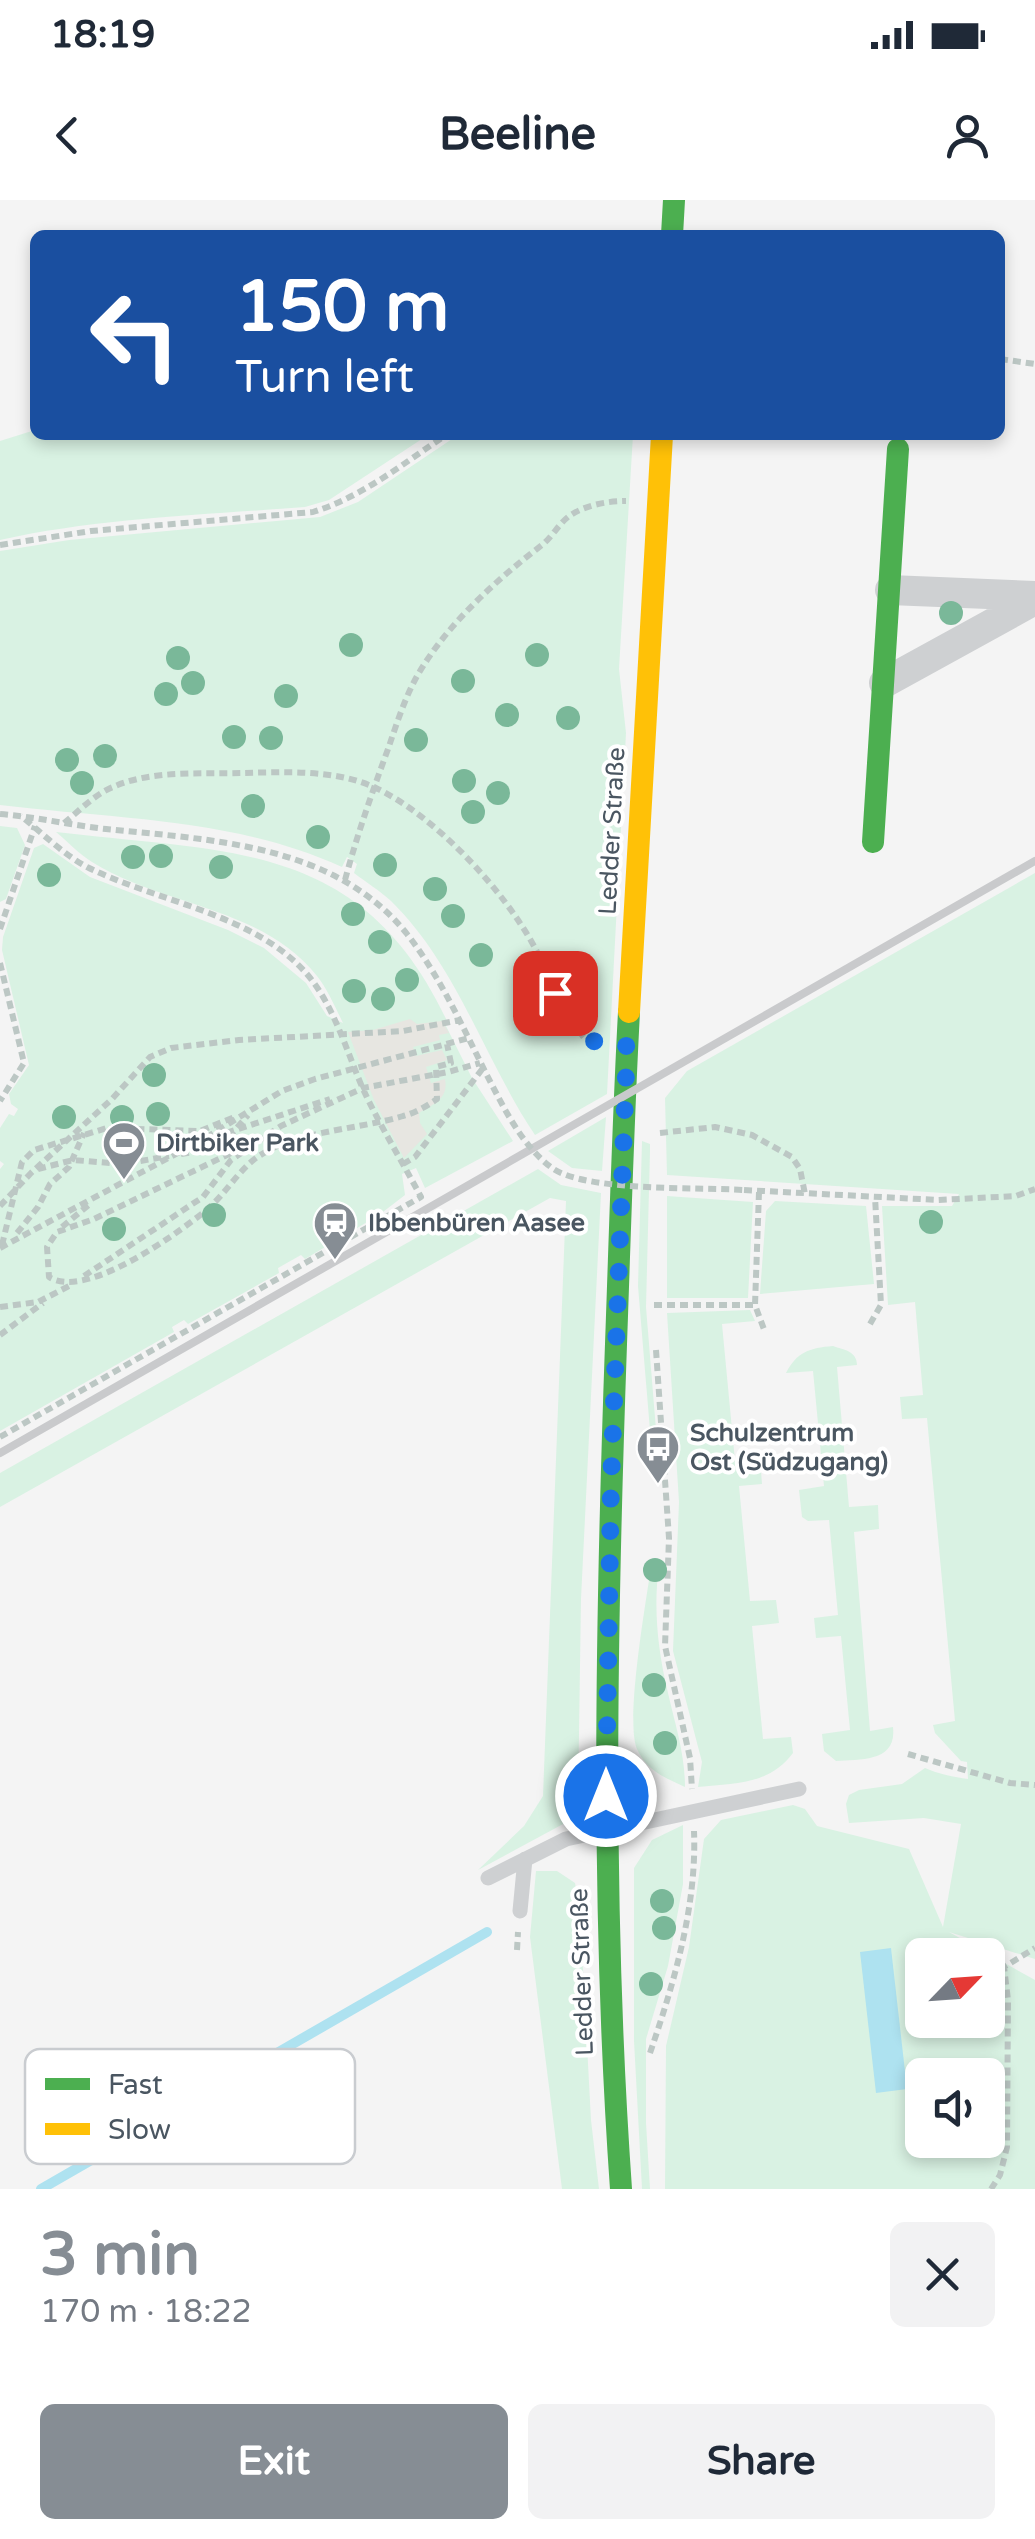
<!DOCTYPE html>
<meta charset="utf-8">
<style>
:root{--surface:#fff;--page:#f2f2f3;--text:#1f2937;--muted:#747a83;--accent:#868d94}
body{margin:0;font-family:"Varela Round",sans-serif;background:var(--page);color:var(--text);height:100vh;display:flex;flex-direction:column;font-size:38px;white-space:nowrap}
*{box-sizing:border-box;margin:0}
p{font-size:32px;color:var(--muted)}
.icon{flex:none;width:55px;height:55px;fill:none;stroke:currentColor;stroke-width:2;stroke-linecap:round;stroke-linejoin:round}
.map{position:relative;height:1989px;overflow:hidden}
.panel{display:flex;flex-direction:column;background:var(--surface);flex:1}
.panel>*{flex:none}
.banner{position:absolute;left:30px;top:30px;width:975px;height:210px;border-radius:15px;box-shadow:0 5px 15px #0003;background:#1a4fa0;color:#fff;overflow:hidden}
.needle{width:65px;rotate:65deg}
.controls{position:absolute;left:905px;top:1738px;display:grid;gap:20px}
.controls a{display:grid;place-items:center;width:100px;height:100px;border-radius:15px;background:var(--surface);box-shadow:0 5px 15px #0003;font-size:50px}
.pin{position:absolute;display:grid;place-items:center;width:85px;height:85px;color:#fff;margin:-42px;border-radius:20px;box-shadow:0 5px 15px #0006}
.me{position:absolute;width:110px;margin:-55px;rotate:0deg;stroke-linejoin:round;filter:drop-shadow(0 0 8px #0008)}
.turn{display:flex;align-items:center;gap:35px;height:210px;padding:0 40px;font-size:45px}
.turn .icon{width:130px;height:130px;stroke-width:2.5}
.turn b{display:block;font-size:70px;line-height:85px}
.round{display:grid;place-items:center;flex:none;width:105px;height:105px;border-radius:15px;background:var(--page)}
.headline{display:flex;align-items:center;justify-content:space-between;height:170px;padding:0 40px}
h1{font-size:60px;font-weight:800;line-height:75px;color:var(--accent)}
.action{display:flex;gap:20px;margin-top:auto;padding:20px 40px}
.action a{flex:1;height:115px;border-radius:15px;background:var(--accent);color:#fff;font-size:40px;font-weight:800;line-height:115px;text-align:center}
.action a+a{background:var(--page);color:var(--text)}
.status{display:flex;justify-content:space-between;align-items:center;height:70px;padding:0 50px;background:var(--surface);direction:ltr}
.status svg{height:28px;fill:currentColor}
header{display:flex;justify-content:space-between;align-items:center;height:130px;padding:0 40px;background:var(--surface);font-size:45px;font-weight:800}
.map>svg:first-child{display:block}
.green{fill:#d9f2e3;fill-rule:evenodd}
.sand{fill:#e7e6e1}
.water{fill:#aee2f0}
.lines{fill:none;stroke-linecap:round;stroke-linejoin:round}
.stream{stroke:#aee2f0;stroke-width:10}
.path{stroke:#bcc7c4;stroke-width:6;stroke-dasharray:8 5;stroke-linecap:butt}
.lane{stroke:#ced0d2;stroke-width:15}
.street{stroke:#ced0d2;stroke-width:30}
.fast{stroke:#4caf50;stroke-width:22}
.slow{stroke:#ffc107;stroke-width:22}
.rail{stroke:#c9cacc;stroke-width:8}
.path-bridge{stroke:#bcc7c4;stroke-width:6;stroke-dasharray:8 5;stroke-linecap:butt}
.tree{fill:#7ab899}
.route{stroke:#1a73e8;stroke-width:18;stroke-dasharray:0 32.4}
.labels{text-anchor:middle;dominant-baseline:central;stroke-width:8;stroke-linejoin:round;paint-order:stroke}
.street-label{font-size:25px;fill:#4a5661;stroke:#fff}
.poi-label{font-size:25px;font-weight:bold;fill:#4a5661;stroke:#fff;text-anchor:start}
.key{fill:#fff;stroke:#c9ccd0;stroke-width:2.5}
.key-label{font-size:28px;fill:#4a5661}
</style>
<div class="status"><b>18:19</b><svg viewBox="0 0 49 12"><path d="M0 12V9h3v3zM5 12V6h3v6zM10 12V3h3v9zM15 12V0h3v12zM26 1h20v11H26zM47 4h2v5h-2z"/></svg></div>
<header><svg class="icon" aria-label="back" viewBox="0 0 24 24"><path d="M15 5l-7 7 7 7"/></svg>Beeline<svg class="icon" aria-label="person" viewBox="0 0 24 24"><circle cx="12" cy="8" r="4"/><path d="M4 21q1-7 8-7t8 7"/></svg></header>
<div class="map">
<svg width="1035" height="1989" viewBox="0 0 1035 1989">
<rect width="100%" height="100%" fill="#f4f4f4"/>
<path class="green" d="M35 230V235H428L329 300 305 307C203 315 99 318 0 340V241Z
M458 235H633L619 469 626 533 607 894 535 935C484 859 458 767 391 701 380 691 366 682 354 673L357 664 347 657 342 667C236 618 114 619 0 605V351L69 340 320 317 358 302Z
M0 626 17 628 25 645 6 699 0 702Z
M56 632C229 653 362 640 447 821L444 822 472 878 513 941 425 988 416 968 402 974 405 995 379 1015 305 1059 301 1055 278 1068 279 1073 188 1124 184 1120 172 1127 174 1132 0 1231V969L4 964 0 961V928L9 914 14 916 18 909 11 904 9 894 29 865 2 750 3 737 34 648 43 644 90 677 228 730 264 748 306 783 327 816 343 823C335 807 328 790 317 776 261 706 162 706 92 662 79 654 68 642 56 632Z
M1035 673V1759L949 1732 1035 1780V1989H665L666 1846 689 1747 704 1639 721 1620 793 1605 805 1609 817 1626 909 1649 943 1727 961 1624 924 1618 849 1623 846 1604 849 1595 859 1590 902 1584 925 1568C938 1574 954 1577 968 1579L967 1562 961 1561 935 1533 933 1525 955 1521 927 1218 902 1219 900 1197 923 1195 915 1102 888 1105 882 1006H952L959 994 667 975 665 898 687 871ZM922 1755H988V1820H922ZM922 1875H988V1940H922Z
M606 917 602 971 572 968 548 951Z
M642 941 650 944V951L646 1107 660 1279H654L638 1086Z
M538 969 561 985 601 993 581 1399 578 1600 565 1623 478 1670 524 1626 543 1596 566 1001 550 998 0 1307V1273Z
M667 996 753 1002 748 1098H667Z
M775 1001 866 1006 874 1084 760 1094 766 1011Z
M750 1110 755 1121 722 1124 735 1261 760 1259 762 1284 739 1286 750 1401 776 1400 779 1423 752 1426 763 1539 791 1537 793 1553C769 1585 736 1583 698 1587L702 1562 673 1451 679 1302 667 1113Z
M833 1146C844 1150 857 1151 857 1165L837 1167 849 1307 878 1305 879 1329 854 1332 870 1531 893 1527C897 1562 861 1559 836 1561L824 1551 822 1534 850 1530 841 1436 816 1438 814 1418 838 1415 829 1320 808 1321 802 1317 799 1290 824 1286 813 1171 786 1173C797 1152 809 1148 833 1146Z
M659 1366C653 1408 658 1452 668 1493 675 1524 685 1554 685 1587 665 1578 646 1570 637 1549 625 1521 646 1402 651 1367Z
M683 1625V1684L668 1766 646 1839V1923L650 1989H642L634 1841V1668L652 1640Z
M536 1671H557L575 1683 580 1713 591 1920 599 1989H562L530 1737Z"/>
<path class="sand" d="M410 819 417 824 442 821 449 833 439 835 440 840 413 847 416 856 442 850 447 860 426 867 431 883 445 879C449 899 433 904 419 913L420 923 427 934 404 958 374 900 348 832 373 830Z"/>
<path class="water" d="M891 1748 907 1889 876 1893 860 1752Z"/>
<g class="lines">
<path class="stream" d="M41 1989 487 1732"/>
<path class="path" d="M1000 159 1035 164
M0 345 91 331 313 312C362 297 404 263 446 235
M0 614C36 617 70 625 106 629 212 640 335 644 407 734 443 780 466 835 493 887
M64 623C79 611 95 594 113 587 151 570 201 574 241 573 285 572 335 569 376 588 435 616 504 690 535 748 552 780 562 812 586 840L591 841
M345 680C357 635 372 593 388 549 396 526 404 500 416 478 445 426 496 380 542 345 552 337 558 325 568 317 584 305 608 301 626 301
M0 729 35 626
M0 763 24 863 0 901
M660 933 715 927 752 935 792 957 800 969 805 994
M214 937 330 899
M254 942 94 1019 57 1032 47 1047 49 1077C85 1100 174 1036 204 1012 222 998 234 977 251 962 287 931 358 930 403 916 415 913 427 906 437 899L436 867 451 863 447 844
M220 947 248 915
M181 954 243 944
M403 964 415 957 483 868
M38 969 73 960 123 964 169 956
M744 990 938 1000 1016 996 1035 989
M759 992 755 1105 765 1132
M0 1006 31 973 112 899 150 857 171 848 239 840 403 831 460 820
M62 1027 91 1003
M17 1033 38 1007 50 984 69 967 84 933
M2 1045 22 962 34 950 107 928 200 931 237 916
M0 1048 202 940 282 891 315 879 469 838
M84 1076 203 997 231 960 281 926 363 888 448 872 480 863
M654 1105H755
M0 1107 38 1102 69 1086
M870 1124 881 1105 875 997
M0 1135 43 1103
M656 1150 669 1338 665 1446 690 1558 692 1589
M0 1237 421 997C402 961 380 926 363 889 346 850 334 805 306 773 254 714 155 701 87 667 63 654 42 633 21 616
M908 1554 1010 1583 1035 1585
M517 1750 518 1732
M650 1853C674 1783 697 1706 694 1631
M991 1989 1000 1975 1007 1947 1008 1800 1004 1767 1035 1748"/>
<path class="lane" d="M488 1678 566 1639 799 1589
M520 1711 525 1659"/>
<path class="street" d="M890 390 1035 396
M884 483 1035 400"/>
<path class="fast" d="M672 35 674 0
M873 642 898 249
M621 1989C601 1707 606 1426 616 1144 620 1033 623 922 629 812"/>
<path class="slow" d="M629 812 662 235"/>
<path class="rail" d="M0 1253 1035 661"/>
<path class="path-bridge" d="M493 887C508 916 525 948 552 968 586 992 699 987 744 990"/>
</g>
<g class="tree">
<circle cx="951" cy="413" r="12"/>
<circle cx="351" cy="445" r="12"/>
<circle cx="537" cy="455" r="12"/>
<circle cx="178" cy="458" r="12"/>
<circle cx="463" cy="481" r="12"/>
<circle cx="193" cy="483" r="12"/>
<circle cx="166" cy="494" r="12"/>
<circle cx="286" cy="496" r="12"/>
<circle cx="507" cy="515" r="12"/>
<circle cx="568" cy="518" r="12"/>
<circle cx="234" cy="537" r="12"/>
<circle cx="271" cy="538" r="12"/>
<circle cx="416" cy="540" r="12"/>
<circle cx="105" cy="556" r="12"/>
<circle cx="67" cy="560" r="12"/>
<circle cx="464" cy="581" r="12"/>
<circle cx="82" cy="583" r="12"/>
<circle cx="498" cy="593" r="12"/>
<circle cx="253" cy="606" r="12"/>
<circle cx="473" cy="612" r="12"/>
<circle cx="318" cy="637" r="12"/>
<circle cx="161" cy="656" r="12"/>
<circle cx="133" cy="657" r="12"/>
<circle cx="385" cy="665" r="12"/>
<circle cx="221" cy="667" r="12"/>
<circle cx="49" cy="675" r="12"/>
<circle cx="435" cy="689" r="12"/>
<circle cx="353" cy="714" r="12"/>
<circle cx="453" cy="716" r="12"/>
<circle cx="380" cy="742" r="12"/>
<circle cx="481" cy="755" r="12"/>
<circle cx="407" cy="780" r="12"/>
<circle cx="354" cy="791" r="12"/>
<circle cx="383" cy="799" r="12"/>
<circle cx="154" cy="875" r="12"/>
<circle cx="158" cy="914" r="12"/>
<circle cx="64" cy="917" r="12"/>
<circle cx="122" cy="917" r="12"/>
<circle cx="214" cy="1015" r="12"/>
<circle cx="931" cy="1022" r="12"/>
<circle cx="114" cy="1029" r="12"/>
<circle cx="655" cy="1370" r="12"/>
<circle cx="654" cy="1485" r="12"/>
<circle cx="665" cy="1543" r="12"/>
<circle cx="662" cy="1701" r="12"/>
<circle cx="664" cy="1728" r="12"/>
<circle cx="651" cy="1784" r="12"/>
</g>
<g class="lines">
<path class="route" d="M555 793 571 822 586 840 627 846 611 1284 606 1596"/>
</g>
<defs>
<g id="stadium-pin" transform="scale(2.25)"><path d="M0 17L-7.5 6A9.5 9.5 0 1 1 7.5 6Z" fill="#868d94" stroke="#fff"/><path d="M0-5a6.5 5 0 1 0 0 10a6.5 5 0 1 0 0-10ZM-3.5-1.8h7v3.6h-7Z" fill="#fff"/></g>
<g id="station-pin" transform="scale(2.25)"><path d="M0 17L-7.5 6A9.5 9.5 0 1 1 7.5 6Z" fill="#868d94" stroke="#fff"/><path d="M-3-6H3Q5-6 5-4V2Q5 4 3 4L4.5 6H3L1.5 4h-3L-3 6H-4.5L-3 4Q-5 4-5 2V-4Q-5-6-3-6ZM-3.5-4v3h7v-3ZM-3.5 1v1.5H-2V1ZM2 1v1.5H3.5V1Z" fill="#fff"/></g>
<g id="bus-pin" transform="scale(2.25)"><path d="M0 17L-7.5 6A9.5 9.5 0 1 1 7.5 6Z" fill="#868d94" stroke="#fff"/><path d="M-5-6H5V4H4V6H2V4H-2V6H-4V4H-5ZM-3.5-4V0h7V-4ZM-3.5 1.2v1.5H-2V1.2ZM2 1.2v1.5H3.5V1.2Z" fill="#fff"/></g>
</defs>
<g fill-rule="evenodd">
<use href="#stadium-pin" x="124" y="943"/>
<use href="#station-pin" x="335" y="1023"/>
<use href="#bus-pin" x="658" y="1247"/>
</g>
<g class="labels">
<g class="street-label">
<text transform="translate(612 631) rotate(-87)">Ledder Straße</text>
<text transform="translate(582 1772) rotate(-92)">Ledder Straße</text>
</g>
<g class="poi-label">
<text x="156" y="943">Dirtbiker Park</text>
<text x="368" y="1023">Ibbenbüren Aasee</text>
<text x="690" y="1233">Schulzentrum<tspan x="690" dy="29">Ost (Südzugang)</tspan></text>
</g>
</g>
<rect x="25" y="1849" width="330" height="115" rx="15" class="key"/>
<rect x="45" y="1878" width="45" height="12" fill="#4caf50"/>
<rect x="45" y="1923" width="45" height="12" fill="#ffc107"/>
<g class="key-label">
<text x="108" y="1894">Fast</text>
<text x="108" y="1939">Slow</text>
</g>
</svg>
<div class="controls">
<a><svg class="needle" viewBox="-14 -14 28 28"><path d="M0-13l5 13h-10z" fill="#e53935"/><path d="M0 13l5-13h-10z" fill="#747a83"/></svg></a>
<a><svg class="icon" aria-label="sound" viewBox="0 0 24 24"><path d="M4 9h4l5-4v14l-5-4H4zM17 9q2 3 0 6"/></svg></a>
</div>
<div class="pin" style="left:555px;top:793px;background:#d93025"><svg class="icon" aria-label="arrive" viewBox="0 0 24 24"><path d="M6 21V4h12l-3 4 3 4H6"/></svg></div>
<svg class="me" style="left:606px;top:1596px" viewBox="-20 -20 40 40"><circle r="17" fill="#1a73e8" stroke="#fff" stroke-width="3"/><path d="M0-11L8 9 0 5-8 9z" fill="#fff"/></svg>
<div class="banner">
<div class="turn"><svg class="icon" aria-label="left" viewBox="0 0 24 24"><path d="M17 20v-9H6M10 6l-5 5 5 5"/></svg><div><b>150 m</b>Turn left</div></div>
</div>
</div>
<section class="panel">
<div class="headline"><div><h1>3 min</h1><p>170 m · 18:22</p></div><a class="round"><svg class="icon" aria-label="close" viewBox="0 0 24 24"><path d="M6 6l12 12M18 6L6 18"/></svg></a></div>
<div class="action"><a>Exit</a><a>Share</a></div>
</section>
